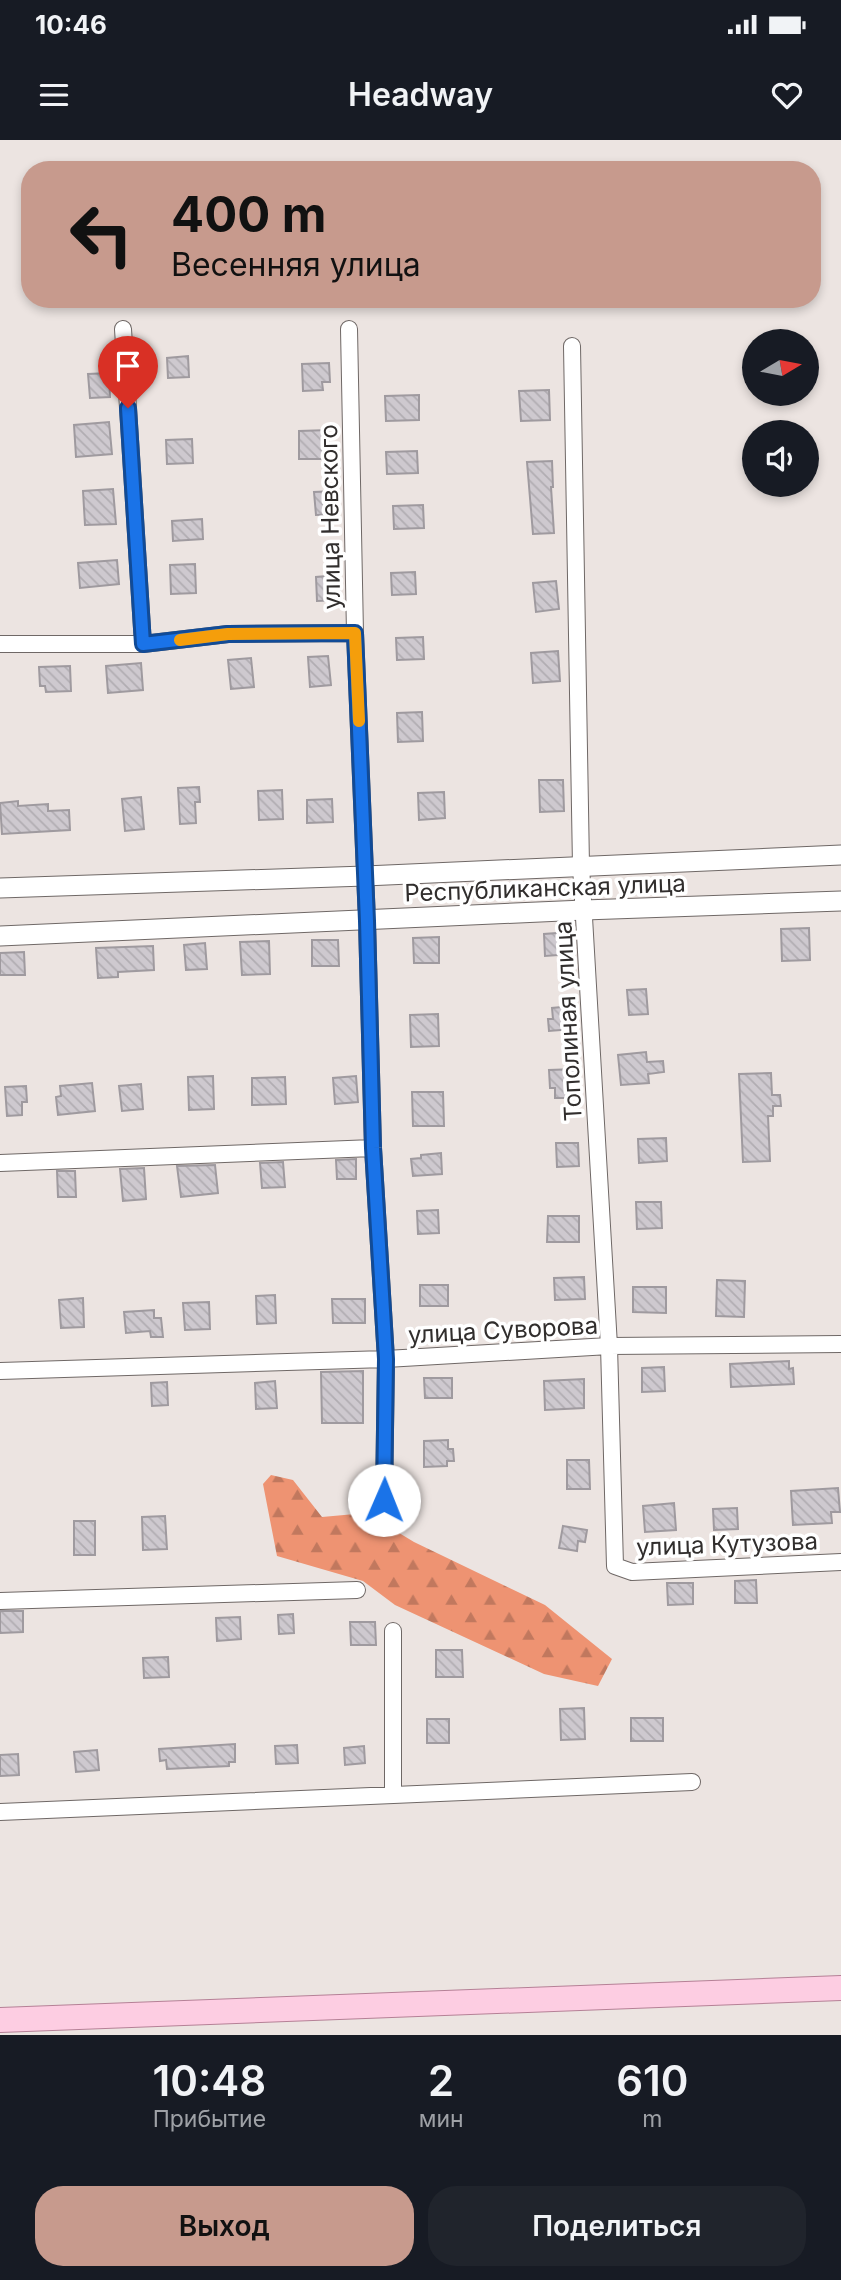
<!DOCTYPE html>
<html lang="ru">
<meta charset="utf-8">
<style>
:root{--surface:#171b24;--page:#20242c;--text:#f1f3f6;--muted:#9ea1a6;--accent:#c79a8d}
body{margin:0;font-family:Inter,sans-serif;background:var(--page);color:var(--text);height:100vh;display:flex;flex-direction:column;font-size:26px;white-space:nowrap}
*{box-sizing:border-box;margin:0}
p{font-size:23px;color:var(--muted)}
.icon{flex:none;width:38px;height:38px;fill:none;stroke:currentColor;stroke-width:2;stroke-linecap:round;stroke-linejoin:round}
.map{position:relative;height:1895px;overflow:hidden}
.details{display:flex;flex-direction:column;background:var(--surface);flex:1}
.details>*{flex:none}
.banner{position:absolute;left:21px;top:21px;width:800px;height:147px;border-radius:28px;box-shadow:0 4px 10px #0003;background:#c79a8d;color:#111;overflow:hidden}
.needle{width:46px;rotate:80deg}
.controls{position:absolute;left:742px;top:189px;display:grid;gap:14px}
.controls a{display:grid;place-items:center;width:77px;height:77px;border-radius:50%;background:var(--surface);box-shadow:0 4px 10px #0003;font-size:35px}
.pin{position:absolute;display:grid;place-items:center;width:60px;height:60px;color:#fff;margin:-72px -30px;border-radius:50% 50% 50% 0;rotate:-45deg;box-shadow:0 0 7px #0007}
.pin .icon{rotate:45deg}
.me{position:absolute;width:77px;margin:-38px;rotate:1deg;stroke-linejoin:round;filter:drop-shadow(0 0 5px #0008)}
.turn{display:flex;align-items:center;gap:24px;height:147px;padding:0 35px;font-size:32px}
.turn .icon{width:91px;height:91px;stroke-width:2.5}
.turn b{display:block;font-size:49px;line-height:60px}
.eta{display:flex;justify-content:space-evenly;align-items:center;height:119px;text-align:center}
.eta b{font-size:42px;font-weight:600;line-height:49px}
.cta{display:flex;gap:14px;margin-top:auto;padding:14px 35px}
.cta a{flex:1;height:80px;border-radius:28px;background:var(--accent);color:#111;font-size:28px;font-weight:600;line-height:80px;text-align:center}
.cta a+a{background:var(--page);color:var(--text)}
.status{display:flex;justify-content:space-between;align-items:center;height:49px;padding:0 35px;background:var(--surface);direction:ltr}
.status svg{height:19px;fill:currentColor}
header{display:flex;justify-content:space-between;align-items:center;height:91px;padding:0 35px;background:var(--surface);font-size:32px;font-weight:600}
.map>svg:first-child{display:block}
.forest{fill:url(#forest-firs)}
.building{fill:url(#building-back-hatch);stroke:#9f9a9f;stroke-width:2}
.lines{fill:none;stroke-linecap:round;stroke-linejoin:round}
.minor-casing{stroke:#6f6866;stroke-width:18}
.tertiary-casing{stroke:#6f6866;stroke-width:21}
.primary-casing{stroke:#b58096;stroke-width:26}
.minor{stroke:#fff;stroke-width:16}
.tertiary{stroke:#fff;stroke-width:19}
.primary{stroke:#fdcde2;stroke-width:24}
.route-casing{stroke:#114b97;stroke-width:18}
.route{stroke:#1a73e8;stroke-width:12}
.slow{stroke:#f59e0b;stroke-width:12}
.labels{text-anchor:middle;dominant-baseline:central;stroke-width:7;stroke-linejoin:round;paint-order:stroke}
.street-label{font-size:24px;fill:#312e2d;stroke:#fff}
</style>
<div class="status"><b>10:46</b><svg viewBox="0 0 49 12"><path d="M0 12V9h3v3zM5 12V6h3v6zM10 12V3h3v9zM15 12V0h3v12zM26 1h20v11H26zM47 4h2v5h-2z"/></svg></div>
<header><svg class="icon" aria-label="menu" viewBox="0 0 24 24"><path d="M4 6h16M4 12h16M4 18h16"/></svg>Headway<svg class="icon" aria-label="heart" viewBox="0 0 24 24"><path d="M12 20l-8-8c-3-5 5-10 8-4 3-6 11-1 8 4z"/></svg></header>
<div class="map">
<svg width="841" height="1895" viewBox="0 0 841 1895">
<defs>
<pattern id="forest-firs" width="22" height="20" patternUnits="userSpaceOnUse" patternTransform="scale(1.75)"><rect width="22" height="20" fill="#ee9372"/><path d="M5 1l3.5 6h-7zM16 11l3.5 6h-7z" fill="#c1785e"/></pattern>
<pattern id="building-back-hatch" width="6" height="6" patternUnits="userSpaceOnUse" patternTransform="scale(1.75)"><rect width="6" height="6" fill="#cec9cf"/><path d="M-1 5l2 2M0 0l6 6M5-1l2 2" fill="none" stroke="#b1adb2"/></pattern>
</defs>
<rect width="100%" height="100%" fill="#ece4e1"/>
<path class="forest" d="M271 1335 293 1340 322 1377 366 1373 414 1402 545 1465 612 1519 598 1546 544 1534 395 1465 363 1441 277 1416 263 1344Z"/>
<path class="building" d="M188 216 189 237 168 238 167 218Z
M329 223 330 242H322L323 250 303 251 302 224Z
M109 233 110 257 90 258 88 234Z
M549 250 550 280 521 281 519 251Z
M419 255V280L386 281 385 256Z
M109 282 112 314 76 317 74 285Z
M329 290V319H299V291Z
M192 299 193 323 167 324 166 300Z
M417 311 418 333 387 334 386 312Z
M552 321 553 347H551L554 393 533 394 527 322Z
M113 349 116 384 85 385 83 351Z
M336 351 338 374 316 375 314 352Z
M423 365 424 388 394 389 393 366Z
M202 379 203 399 173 401 172 381Z
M117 420 119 444 80 448 78 423Z
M195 424 196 453 171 454 170 425Z
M415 432 416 454 392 455 391 433Z
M339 435 340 460 317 461 316 437Z
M556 441 559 469 536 472 533 443Z
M423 497 424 519 397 520 396 498Z
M558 511 560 541 533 543 531 513Z
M328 516 331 545 310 547 308 517Z
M251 518 254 547 231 549 228 520Z
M141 523 143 550 108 553 106 526Z
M70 526 71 551 46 552 45 546H40L39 527Z
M422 572 423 601 398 602 397 573Z
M539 640H563L564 671 540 672Z
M199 647 200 662H195L196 683 180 684 178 648Z
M282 650 283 679 259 680 258 651Z
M444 652 445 678 419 680 418 653Z
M141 657 144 689 125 691 122 659Z
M332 659 333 682 307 683V660Z
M18 661V666L48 664V671L69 670 70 690 2 694 0 663Z
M809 788 810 820 782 821 781 789Z
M570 792 572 814 545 816 544 794Z
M439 797V823H414L413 798Z
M312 800H338L339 826H312Z
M269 801 270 834 242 835 240 802Z
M205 803 207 829 186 830 184 805Z
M153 806 154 830 118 832V837L98 838 96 808Z
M24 812 25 835H0V813Z
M646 849 648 874 629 875 627 850Z
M572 866 573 889 549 891 548 879H553L552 868Z
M438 874 439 906 411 907 410 875Z
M646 912 647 922 663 921 664 932 648 934 649 943 621 945 618 915Z
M576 929 577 948 569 949V958H555V948H550L549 930Z
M771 933 772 955H780L781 966H773V976H768L770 1021 743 1022 739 934Z
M213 936 214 969 189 970 188 937Z
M356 936 358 962 335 964 333 938Z
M285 937 286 964 252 965V938Z
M92 943 95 971 58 975 56 957 61 956 60 946Z
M141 944 143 969 122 971 119 946Z
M26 946 27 962H22V975L7 976 5 947Z
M412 952H443L444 986H413Z
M666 998 667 1021 639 1023 638 999Z
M556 1003H578L579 1026 557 1027Z
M441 1013 442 1034 413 1036 411 1019 421 1018V1015Z
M356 1019V1039H337L336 1020Z
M283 1022 285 1047 262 1048 260 1023Z
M215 1025 218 1053 181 1057 177 1026Z
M144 1028 146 1059 123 1061 120 1029Z
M57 1031H75L76 1057H58Z
M636 1062H661L662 1088 637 1089Z
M438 1070 439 1093 418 1094 417 1071Z
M548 1076H579V1102H547Z
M584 1137 585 1159 555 1160 554 1138Z
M717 1140 745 1141 744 1177 716 1176Z
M420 1145H448V1166H420Z
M633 1147H666V1173L633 1172Z
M275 1155 276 1183 257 1184 256 1156Z
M83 1158 84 1187 61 1188 59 1160Z
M332 1159H365V1183H333Z
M209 1162 210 1189 185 1190 183 1163Z
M154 1170V1178H161L163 1197H151L150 1191 126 1193 124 1172Z
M789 1221V1229L793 1228 794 1244 731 1247 730 1224Z
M664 1227 665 1251 642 1252V1228Z
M363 1231V1283H322L321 1232Z
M424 1238H452V1258H425Z
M584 1239V1268L545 1270 544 1241Z
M275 1241 277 1268 256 1269 255 1243Z
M167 1242 168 1265 152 1266 151 1243Z
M448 1300V1309H453L454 1321H447V1326L424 1327V1301Z
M567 1320H589L590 1349H567Z
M838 1348 840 1372H831L832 1383 793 1385 791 1351Z
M674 1363 676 1390 645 1392 643 1366Z
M737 1368 738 1389 714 1390 713 1369Z
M165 1376 167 1409 143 1410 142 1377Z
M74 1381H95V1415H74Z
M563 1386 587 1390 585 1402 578 1401 577 1411 559 1408Z
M756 1440 757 1463H735V1441Z
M667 1443H693V1464L668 1465Z
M0 1471H23V1492L0 1493Z
M293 1474 294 1493 279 1494 278 1475Z
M240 1477 241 1499 217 1501 216 1478Z
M350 1482H375L376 1505H351Z
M436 1510H462L463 1537H436Z
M168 1517 169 1537 144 1538 143 1518Z
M584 1568 585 1599 561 1600 560 1569Z
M631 1578H663V1601H631Z
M427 1579H449V1603H427Z
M235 1604V1622H229V1626L167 1629 166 1620 160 1621 159 1609Z
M297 1605 298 1623 276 1624 275 1606Z
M364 1606 365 1623 345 1625 344 1608Z
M97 1610 99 1630 76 1632 74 1612Z
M18 1614 19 1635 0 1636V1615Z"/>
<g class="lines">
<g class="minor-casing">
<path id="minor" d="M123 189 143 504
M349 189 355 493 367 781 373 1008 386 1219 384 1360
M572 206 581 726 609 1206 615 1426 632 1432 841 1422
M0 504H143L228 494 355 493
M0 1023 373 1008
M0 1231 386 1219 609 1206 841 1204
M0 1461 357 1450
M393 1491V1655
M0 1672 692 1642"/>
</g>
<g class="tertiary-casing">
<path id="tertiary" d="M0 748 365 736 841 715
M0 796 584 770 841 761"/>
</g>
<g class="primary-casing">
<path id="primary" d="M0 1880 841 1848"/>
</g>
<use href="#minor" class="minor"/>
<use href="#tertiary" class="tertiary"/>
<use href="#primary" class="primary"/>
</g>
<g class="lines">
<g class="route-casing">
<path id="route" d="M128 268 143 504 228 494 355 493 367 781 373 1008 386 1219 384 1360"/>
</g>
<use href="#route" class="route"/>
<path class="slow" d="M180 500 228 494 355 493 359 581"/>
</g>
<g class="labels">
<g class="street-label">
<text transform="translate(330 377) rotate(-91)">улица Невского</text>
<text transform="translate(545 748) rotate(-2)">Республиканская улица</text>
<text transform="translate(568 881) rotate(-93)">Тополиная улица</text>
<text transform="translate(503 1190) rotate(-3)">улица Суворова</text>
<text transform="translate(727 1404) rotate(-2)">улица Кутузова</text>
</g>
</g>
</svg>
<div class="controls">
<a><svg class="needle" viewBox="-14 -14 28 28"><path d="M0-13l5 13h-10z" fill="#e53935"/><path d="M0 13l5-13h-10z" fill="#9ea1a6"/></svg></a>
<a><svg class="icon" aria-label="sound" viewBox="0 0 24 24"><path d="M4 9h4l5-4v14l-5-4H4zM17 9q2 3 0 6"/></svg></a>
</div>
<div class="pin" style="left:128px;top:268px;background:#d93025"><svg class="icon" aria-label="arrive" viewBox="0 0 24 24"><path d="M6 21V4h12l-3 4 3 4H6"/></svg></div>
<svg class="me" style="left:384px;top:1360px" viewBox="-20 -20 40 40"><circle r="19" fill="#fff"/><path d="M0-13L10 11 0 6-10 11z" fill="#1a73e8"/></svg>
<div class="banner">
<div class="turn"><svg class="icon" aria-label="left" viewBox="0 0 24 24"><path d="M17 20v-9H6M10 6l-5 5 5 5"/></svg><div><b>400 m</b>Весенняя улица</div></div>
</div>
</div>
<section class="details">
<div class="eta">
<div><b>10:48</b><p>Прибытие</p></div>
<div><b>2</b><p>мин</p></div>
<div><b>610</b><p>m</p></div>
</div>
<div class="cta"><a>Выход</a><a>Поделиться</a></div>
</section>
